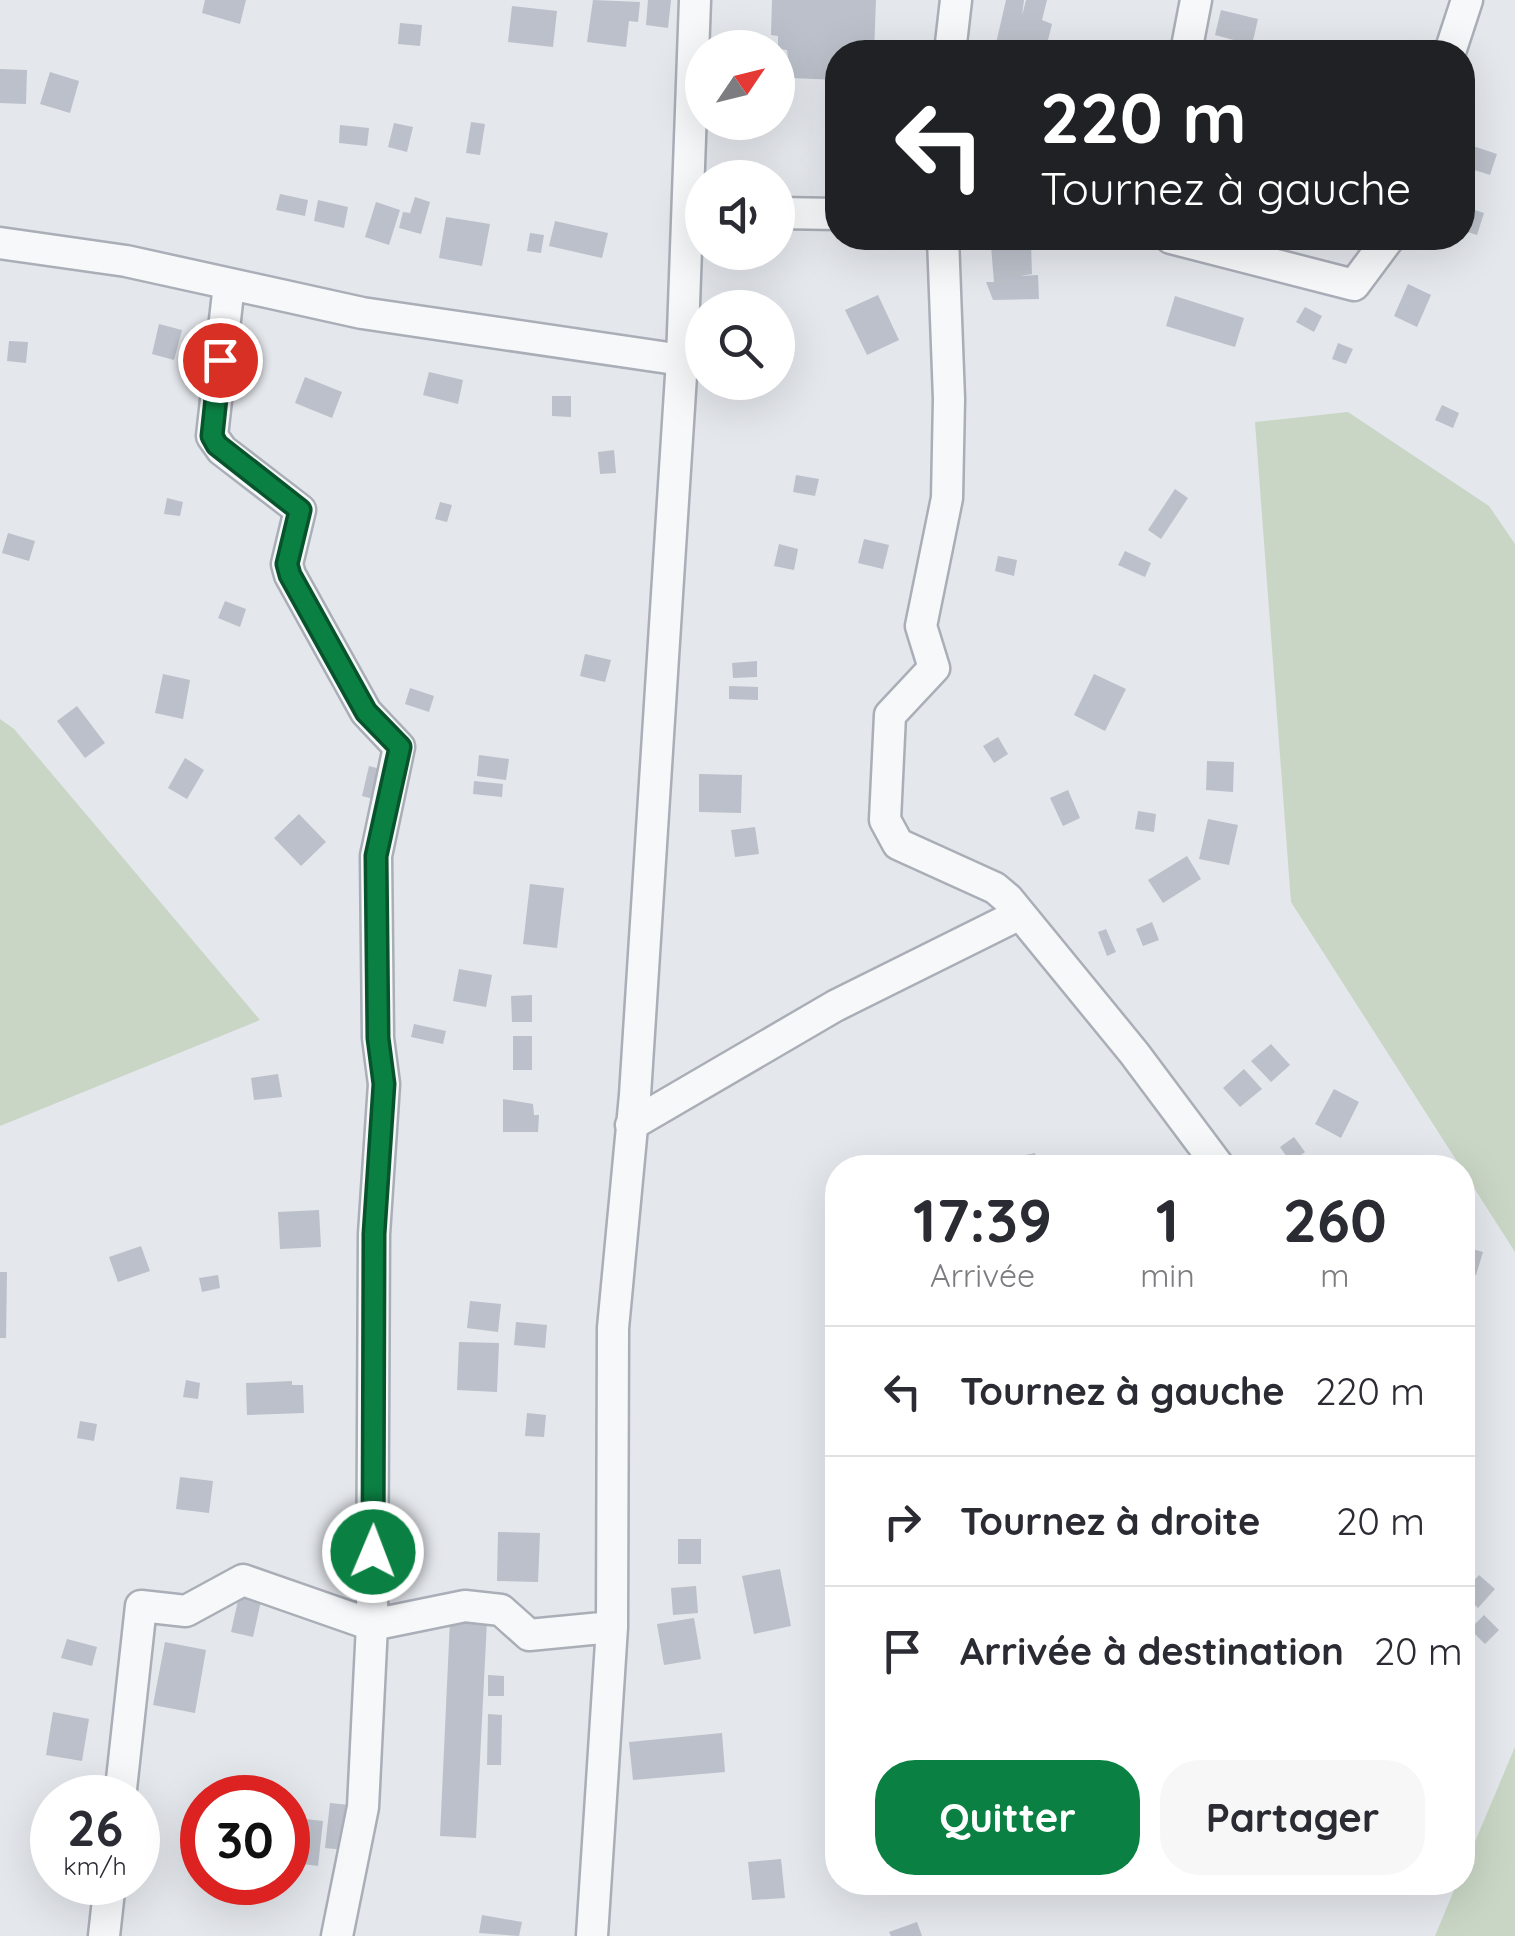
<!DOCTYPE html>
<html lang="fr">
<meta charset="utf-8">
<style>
:root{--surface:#fff;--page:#f7f7f7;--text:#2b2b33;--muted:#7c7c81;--line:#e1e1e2;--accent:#0b8043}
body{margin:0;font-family:Quicksand,sans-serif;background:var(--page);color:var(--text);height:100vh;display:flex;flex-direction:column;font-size:38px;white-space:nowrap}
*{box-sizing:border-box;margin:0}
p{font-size:32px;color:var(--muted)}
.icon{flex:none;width:55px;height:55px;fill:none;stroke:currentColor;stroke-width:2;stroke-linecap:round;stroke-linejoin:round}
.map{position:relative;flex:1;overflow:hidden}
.drawer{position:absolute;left:825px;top:1155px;width:650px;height:740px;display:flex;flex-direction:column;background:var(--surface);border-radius:40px;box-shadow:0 10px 40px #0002}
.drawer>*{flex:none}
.banner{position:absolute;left:825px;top:40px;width:650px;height:210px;border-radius:40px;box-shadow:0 10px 40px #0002;background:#202124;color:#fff;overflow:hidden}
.needle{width:65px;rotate:55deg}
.fabs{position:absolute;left:685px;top:30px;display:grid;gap:20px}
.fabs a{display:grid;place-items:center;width:110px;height:110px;border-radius:50%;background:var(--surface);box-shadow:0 10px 40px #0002;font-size:50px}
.speed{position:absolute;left:30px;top:1775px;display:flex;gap:20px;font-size:50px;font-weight:700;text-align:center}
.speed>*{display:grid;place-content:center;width:130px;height:130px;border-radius:50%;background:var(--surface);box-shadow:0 10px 40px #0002;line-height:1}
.speed small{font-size:25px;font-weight:400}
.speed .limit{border:15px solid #d22;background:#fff;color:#111}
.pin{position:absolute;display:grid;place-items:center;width:85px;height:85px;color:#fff;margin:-42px;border:5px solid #fff;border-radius:50%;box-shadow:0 2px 10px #0007}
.me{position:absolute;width:110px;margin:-55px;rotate:1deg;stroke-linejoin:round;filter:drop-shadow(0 0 8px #0008)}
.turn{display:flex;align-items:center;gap:35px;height:210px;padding:0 50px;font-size:45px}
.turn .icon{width:130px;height:130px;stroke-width:2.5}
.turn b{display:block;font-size:70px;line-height:85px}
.eta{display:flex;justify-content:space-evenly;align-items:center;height:170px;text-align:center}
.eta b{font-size:60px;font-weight:700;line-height:70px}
.action{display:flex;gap:20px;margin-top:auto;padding:20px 50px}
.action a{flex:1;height:115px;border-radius:40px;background:var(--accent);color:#fff;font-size:40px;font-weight:700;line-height:115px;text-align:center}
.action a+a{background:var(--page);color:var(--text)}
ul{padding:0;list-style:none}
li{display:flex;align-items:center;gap:30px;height:130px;padding:0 50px;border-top:2px solid var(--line)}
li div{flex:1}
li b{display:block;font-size:38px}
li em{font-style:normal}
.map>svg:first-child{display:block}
.green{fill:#c9d6c5}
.building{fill:#bbc0ca}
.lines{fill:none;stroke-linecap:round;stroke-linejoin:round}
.minor-casing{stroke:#a9aeb7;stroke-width:35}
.minor{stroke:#f7f8fa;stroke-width:30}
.route-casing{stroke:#07532c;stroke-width:25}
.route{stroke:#0b8043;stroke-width:18}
</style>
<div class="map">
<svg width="1515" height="1936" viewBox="0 0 1515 1936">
<rect width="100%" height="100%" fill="#e4e7ec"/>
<path class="green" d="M1348 412 1489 506 1515 544V1252L1291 902 1255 422Z
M0 719 14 729 260 1020 0 1126Z
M1515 1747V1936H1435L1457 1883 1462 1882 1463 1870Z"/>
<path class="building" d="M205 0H246L240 24 202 13Z
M593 0 640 2 638 22 629 21 626 47 587 42Z
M648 0H671L668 28 646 25Z
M772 0H876L874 52H838V80L791 78 787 50 778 49V36L771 35Z
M1006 0H1024L1022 16 1026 0H1047L1042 20 1052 24 1045 52H994Z
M512 6 557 11 553 47 508 42Z
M1221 10 1258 19 1252 45 1215 35Z
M400 23 422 25 420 46 398 44Z
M0 69 27 70 26 104 0 103Z
M50 72 79 81 70 113 40 104Z
M471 122 485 124 480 155 466 153Z
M394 123 413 127 407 152 388 147Z
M340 125 369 128 367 146 339 143Z
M1467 144 1497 154 1490 175 1462 166Z
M280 194 308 200 305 216 276 210Z
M415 197 430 202 421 234 399 228 403 212 410 213Z
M318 200 348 207 344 228 314 221Z
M376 202 400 210 389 245 365 237Z
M1462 206 1484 213 1477 235 1462 230Z
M446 217 490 224 482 266 439 258Z
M555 221 608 233 602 258 549 246Z
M530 233 544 235 541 253 527 251Z
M1031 244 1032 274 1020 276 1038 275 1039 299 993 300 986 282H994L991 246Z
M1408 284 1431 295 1417 327 1394 316Z
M878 295 899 340 867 355 845 310Z
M1175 296 1244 318 1235 347 1166 326Z
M1305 307 1322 316 1314 332 1296 322Z
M159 324 182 330 174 360 152 354Z
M9 341 28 342 26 363 7 361Z
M1338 343 1353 349 1346 364 1332 359Z
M429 372 463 380 458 404 423 395Z
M305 377 342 392 332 418 295 403Z
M552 396H571V417L552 416Z
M1442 405 1459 413 1453 428 1435 420Z
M614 450 616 473 600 474 598 452Z
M796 475 819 479 815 496 793 492Z
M1175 489 1188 498 1161 539 1148 530Z
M167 498 183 502 180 516 164 514Z
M440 502 452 505 447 522 435 519Z
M8 533 35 541 29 561 2 553Z
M864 539 889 545 883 569 858 563Z
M779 544 798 549 794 570 774 566Z
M1125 551 1151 563 1145 577 1118 565Z
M998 556 1017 560 1014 576 995 571Z
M225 601 246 609 240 627 218 618Z
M585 654 611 660 605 682 580 676Z
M757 661V677L733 678 732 663Z
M163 674 190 680 183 719 155 713Z
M1094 674 1126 689 1105 731 1074 715Z
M729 686 758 687V700L729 699Z
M410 688 434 696 429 712 405 704Z
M77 706 105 743 85 758 57 721Z
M998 737 1008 754 994 763 983 746Z
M479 755 509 759 506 780 477 776Z
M185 758 204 770 187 799 168 788Z
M1207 761 1234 762 1233 792 1206 790Z
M369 766 392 772 385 802 362 796Z
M699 774 742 775 741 813 699 812Z
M474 781 503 784 502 797 473 794Z
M1068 790 1080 818 1063 826 1050 798Z
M1138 811 1156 814 1154 832 1135 829Z
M299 814 326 842 301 866 274 838Z
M1208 819 1238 825 1229 865 1199 859Z
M755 827 759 854 735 857 731 830Z
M1187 856 1201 879 1163 903 1148 880Z
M530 884 564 888 557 948 523 944Z
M1152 922 1159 940 1143 946 1136 929Z
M1106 929 1116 952 1107 956 1098 932Z
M459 969 492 975 486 1007 453 1001Z
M532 995V1022H512L511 996Z
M414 1024 446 1031 443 1044 411 1037Z
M513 1036H532V1070H513Z
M1271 1044 1290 1065 1271 1082 1251 1061Z
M1244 1069 1262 1089 1240 1107 1223 1088Z
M278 1074 282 1097 254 1100 251 1078Z
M1334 1089 1359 1102 1341 1138 1315 1124Z
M503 1099 533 1104 534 1115H539L538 1132H503Z
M1294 1137 1305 1152 1291 1163 1280 1147Z
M1035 1153 1039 1168H1023L1020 1156Z
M319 1210 321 1247 280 1249 278 1212Z
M141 1246 150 1271 118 1282 109 1257Z
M1462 1246 1483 1252 1476 1275 1462 1270Z
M0 1272H7L6 1338H0Z
M218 1275 220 1288 202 1292 199 1278Z
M470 1301 501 1304 498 1332 467 1328Z
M516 1322 547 1325 545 1348 514 1345Z
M459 1342 499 1343 497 1392 457 1390Z
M186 1380 200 1383 198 1399 183 1397Z
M292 1381V1385H303L304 1413 247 1415 246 1383Z
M527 1413 546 1415 544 1437 525 1436Z
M80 1421 97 1424 94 1441 77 1438Z
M180 1477 213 1481 209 1513 176 1509Z
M498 1532 540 1533 538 1582 497 1581Z
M678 1539H701V1564H678Z
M780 1569 791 1626 754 1634 742 1576Z
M1479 1575 1495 1589 1478 1608 1462 1593Z
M696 1586 698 1613 673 1615 671 1588Z
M239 1596 261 1601 253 1637 231 1632Z
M1484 1615 1499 1630 1485 1644 1470 1629Z
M694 1618 701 1659 664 1665 657 1624Z
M450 1620 487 1621 476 1838 440 1836Z
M67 1639 97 1647 92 1666 61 1658Z
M165 1642 206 1650 195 1713 153 1705Z
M488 1675 504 1676V1696H488Z
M53 1712 89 1719 82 1761 46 1755Z
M488 1714 502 1715 501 1765H487Z
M722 1733 725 1772 633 1780 629 1742Z
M330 1803 350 1805 345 1850 325 1848Z
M288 1817 323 1821 318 1866 288 1862Z
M191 1822 202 1824V1847L188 1845Z
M781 1859 785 1898 752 1900 748 1862Z
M482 1915 522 1922 519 1936 479 1933Z
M917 1922 922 1936H891L889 1932Z"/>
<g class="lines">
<g class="minor-casing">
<path id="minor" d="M950 52 956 0
M1186 52 1196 0
M1450 52 1467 0
M778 213 838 214
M943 238 949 399 947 498 921 626 934 668 890 715 885 820 898 844 995 888 1008 899 1134 1053 1220 1168
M1171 238 1354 285 1389 238
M0 243 126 261 362 313 682 360
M229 284 212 436 222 450 300 510 287 564 290 575 366 712 399 747 376 856 378 1038 384 1084 374 1234 372 1625 363 1807 337 1936
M631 1125 835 1006 1020 914
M120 1798 141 1606 186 1611 243 1580 372 1625 465 1606 501 1610 529 1635 612 1627
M104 1936 110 1882
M592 1936 612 1627 613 1328 635 1095 682 360 695 0"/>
</g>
<use href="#minor" class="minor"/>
</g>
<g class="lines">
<g class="route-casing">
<path id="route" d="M220 360 212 436 217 445 300 510 287 564 290 575 366 712 400 747 376 856 378 1038 384 1084 374 1234 373 1552"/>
</g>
<use href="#route" class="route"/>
</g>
</svg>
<div class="fabs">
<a><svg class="needle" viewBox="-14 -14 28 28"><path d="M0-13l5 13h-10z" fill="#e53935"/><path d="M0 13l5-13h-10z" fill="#7c7c81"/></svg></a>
<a><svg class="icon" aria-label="sound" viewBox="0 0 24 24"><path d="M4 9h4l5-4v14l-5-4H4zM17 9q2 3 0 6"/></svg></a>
<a><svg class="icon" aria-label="search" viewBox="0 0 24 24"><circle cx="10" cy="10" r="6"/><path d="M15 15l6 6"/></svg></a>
</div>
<div class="speed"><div>26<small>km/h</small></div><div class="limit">30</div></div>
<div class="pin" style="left:220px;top:360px;background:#d93025"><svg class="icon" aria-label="arrive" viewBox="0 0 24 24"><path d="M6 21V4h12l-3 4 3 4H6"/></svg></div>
<svg class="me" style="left:373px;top:1552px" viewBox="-20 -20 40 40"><circle r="17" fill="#0b8043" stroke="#fff" stroke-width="3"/><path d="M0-11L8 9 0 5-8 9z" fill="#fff"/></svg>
<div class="banner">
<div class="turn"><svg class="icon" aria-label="left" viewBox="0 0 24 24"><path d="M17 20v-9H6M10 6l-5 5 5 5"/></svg><div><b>220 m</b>Tournez à gauche</div></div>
</div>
<section class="drawer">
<div class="eta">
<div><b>17:39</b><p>Arrivée</p></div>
<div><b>1</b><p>min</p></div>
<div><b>260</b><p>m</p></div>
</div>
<ul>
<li><svg class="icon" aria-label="left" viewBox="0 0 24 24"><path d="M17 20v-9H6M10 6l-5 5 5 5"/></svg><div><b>Tournez à gauche</b></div><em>220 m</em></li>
<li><svg class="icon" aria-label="right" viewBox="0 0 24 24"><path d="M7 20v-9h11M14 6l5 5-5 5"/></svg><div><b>Tournez à droite</b></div><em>20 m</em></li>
<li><svg class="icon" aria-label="arrive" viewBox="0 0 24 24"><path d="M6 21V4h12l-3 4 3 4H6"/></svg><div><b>Arrivée à destination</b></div><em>20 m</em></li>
</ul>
<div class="action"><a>Quitter</a><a>Partager</a></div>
</section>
</div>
